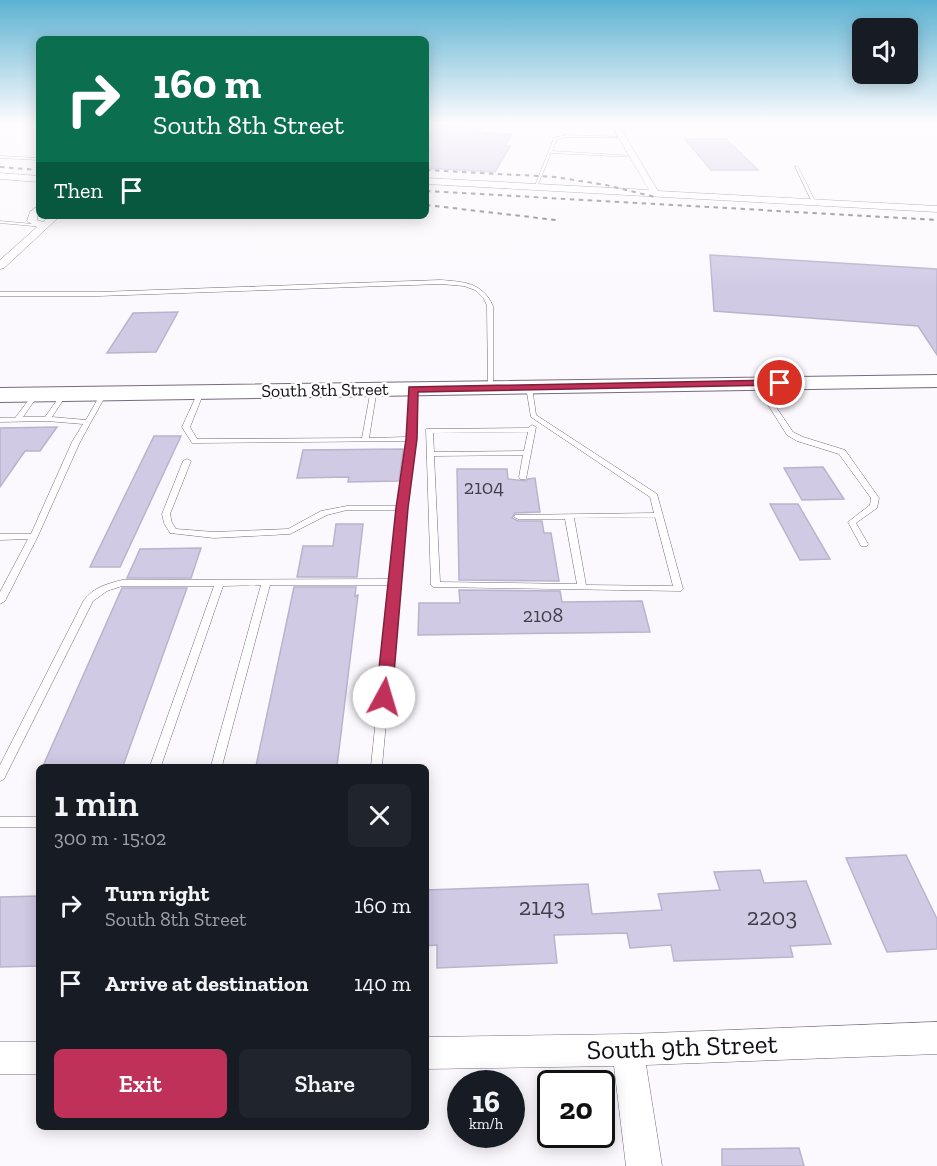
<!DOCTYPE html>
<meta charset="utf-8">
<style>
:root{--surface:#171b24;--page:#20242c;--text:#f1f3f6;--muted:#9ea1a6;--accent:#c03159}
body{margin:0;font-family:"Zilla Slab",serif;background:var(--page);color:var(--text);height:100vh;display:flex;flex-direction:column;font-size:22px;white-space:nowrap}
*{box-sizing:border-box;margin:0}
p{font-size:20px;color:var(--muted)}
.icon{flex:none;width:33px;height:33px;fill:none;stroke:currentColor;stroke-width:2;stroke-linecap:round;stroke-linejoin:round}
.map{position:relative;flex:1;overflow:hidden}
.side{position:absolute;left:36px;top:764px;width:393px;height:366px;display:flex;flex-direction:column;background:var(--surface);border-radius:9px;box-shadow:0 3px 15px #0003}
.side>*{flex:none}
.hud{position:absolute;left:36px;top:36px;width:393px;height:183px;border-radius:9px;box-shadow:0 3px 15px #0003;background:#0b6e4f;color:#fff;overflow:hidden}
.tools{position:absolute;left:852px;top:18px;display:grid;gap:12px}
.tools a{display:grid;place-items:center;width:66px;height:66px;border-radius:9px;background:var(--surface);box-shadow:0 3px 15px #0003;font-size:30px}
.speed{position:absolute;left:447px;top:1070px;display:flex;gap:12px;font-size:30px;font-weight:700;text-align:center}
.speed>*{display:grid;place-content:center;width:78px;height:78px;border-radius:50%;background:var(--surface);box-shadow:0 3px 15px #0003;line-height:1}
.speed small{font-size:15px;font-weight:400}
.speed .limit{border:3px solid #111;border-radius:9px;background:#fff;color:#111}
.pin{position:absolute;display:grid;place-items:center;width:51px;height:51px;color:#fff;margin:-26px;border:3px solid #fff;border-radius:50%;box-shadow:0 2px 6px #0007}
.me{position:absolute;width:66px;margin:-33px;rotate:6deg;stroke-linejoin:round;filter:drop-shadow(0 0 4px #0008)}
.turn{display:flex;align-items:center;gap:21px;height:126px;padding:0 18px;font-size:27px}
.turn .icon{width:78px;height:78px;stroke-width:2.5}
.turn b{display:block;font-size:42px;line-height:51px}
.then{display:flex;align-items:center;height:57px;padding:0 18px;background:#0003;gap:12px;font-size:22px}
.round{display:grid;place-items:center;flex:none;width:63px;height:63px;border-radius:9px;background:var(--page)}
.headline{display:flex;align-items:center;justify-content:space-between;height:102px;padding:0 18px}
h1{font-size:36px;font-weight:600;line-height:45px}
.button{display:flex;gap:12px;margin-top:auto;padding:12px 18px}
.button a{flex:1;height:69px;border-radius:9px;background:var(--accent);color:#fff;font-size:24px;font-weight:600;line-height:69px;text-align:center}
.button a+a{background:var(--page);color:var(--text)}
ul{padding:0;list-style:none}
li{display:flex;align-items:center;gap:18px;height:78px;padding:0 18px}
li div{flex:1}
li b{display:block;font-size:22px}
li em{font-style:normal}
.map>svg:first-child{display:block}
.building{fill:#d1cae5;stroke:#b9b3cd;stroke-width:1.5}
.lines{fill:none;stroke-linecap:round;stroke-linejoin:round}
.service-casing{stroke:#776a81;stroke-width:1}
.minor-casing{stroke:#776a81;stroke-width:1}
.primary-casing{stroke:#776a81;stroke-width:2}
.service{fill:#fff;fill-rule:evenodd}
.minor{fill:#fff;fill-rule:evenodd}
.primary{fill:#fff;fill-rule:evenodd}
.rail{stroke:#656168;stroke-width:2;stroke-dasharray:4.5 4.5;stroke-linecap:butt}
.route{fill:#c03159;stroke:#7d203a;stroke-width:1.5}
.labels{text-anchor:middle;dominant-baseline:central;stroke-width:5;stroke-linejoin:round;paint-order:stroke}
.far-street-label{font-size:18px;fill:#130f17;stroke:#fff}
.number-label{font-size:20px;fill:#423e4a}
.near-number-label{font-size:24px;fill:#423e4a}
.near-street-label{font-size:27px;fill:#130f17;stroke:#fff}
</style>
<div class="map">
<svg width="937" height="1166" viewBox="0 0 937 1166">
<rect width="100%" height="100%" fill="#fcf9fe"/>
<path class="building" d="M426 125 482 128 478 132 512 134 505 146H510L495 172 426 168Z
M685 139H726L758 170H711Z
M710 255 937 269V355L918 326 714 311Z
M178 312 156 352 107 353 133 313Z
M57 427 40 451H25L0 487V428Z
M154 436H181L120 567H90Z
M403 449 399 481 348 482 349 477 297 478 303 450Z
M823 467 844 499 802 500 784 468Z
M457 469H507L508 479 526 481 528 479 535 478 540 512 515 513 512 518 518 521H542L544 533H551L559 581 459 580Z
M770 504H798L830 559 800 560Z
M336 524H363L357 577H297L303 546H333Z
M201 548 191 578H127L140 549Z
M294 587H356L355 596 358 595 337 766H256Z
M122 588H187L123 766H43Z
M459 590 560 591 562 602 642 601 650 632 418 635 419 603H460Z
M906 855 937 919V949L887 952 846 858Z
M760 870 764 883 806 881 831 944 790 946 793 957 674 961 671 945 630 948 627 933 554 935 557 963 437 968V945L426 946V890L588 884 592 914 662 910 658 894 720 890 714 872Z
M39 896V966L0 967V897Z
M799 1148 804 1166H722V1149Z"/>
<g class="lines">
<g class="service-casing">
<path id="service" d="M567 135 625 137H567L557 139 552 151 635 156 633 157 551 153 537 187 534 188 554 138Z
M0 156 39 158V160L0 158Z
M795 166 798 167 816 203 812 202Z
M0 221 44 225 46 226 44 227 0 223Z
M441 280C464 282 482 282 493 306V388L488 387 487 306 484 299 475 290 464 286 441 284 98 296H0V292H98Z
M757 381 759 382 793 432 803 437 845 450 879 498 877 508 856 523 868 544 867 546H861L848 522 870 505 871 498 839 454 797 441 787 435 754 383Z
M529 385 532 387 536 415 657 494 683 589 681 591 433 587 431 585 426 429 528 428 532 425 536 427 526 479H520L519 477 523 455 434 456 440 582 577 584 565 519H518L514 517 515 515 654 513 650 497 531 417 526 387ZM528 432 524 451 434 452 433 433ZM655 517 673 586 586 585 574 518Z
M374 387 377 389 369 438 407 437 410 389 413 387 416 389 415 439 406 508 382 766H371L390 585H270L222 766H211L261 585 223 586 161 766H150L214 586H122L107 591 93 601 4 779 0 781V765L84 600C94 587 107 584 122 580L391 579 398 510H347L327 515 290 534 214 538 170 533 164 523 162 514 183 461 187 459 191 461 170 514 172 523 176 529 214 532 288 529 321 511 347 506H398L407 441 195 443H192L182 427 198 392 201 390 204 392 190 427 197 439 362 438 371 389Z
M104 391 107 393 80 442 38 536 5 601 0 604V592L28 539 0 540V534H31L72 442 83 424 47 421 0 422V418H15L34 393 36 392 39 394 23 417H45L62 393 64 392 67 394 52 417 86 420 101 393Z
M0 817H39V827H0Z"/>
</g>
<g class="minor-casing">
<path id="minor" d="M611 124H618L658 191 937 206V212L426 184V178L649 190Z
M0 173 39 176V182L0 179Z
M39 205 37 220 43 222 49 216H60L4 268 0 269V260L37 227 27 221 30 212Z
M937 1022V1054L646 1065 662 1166H626L614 1066 426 1069V1037L628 1034Z
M0 1042H39V1074H0Z"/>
</g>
<g class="primary-casing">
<path id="primary" d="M937 375V387L0 402V388Z"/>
</g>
<use href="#service" class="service"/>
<use href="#minor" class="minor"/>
<use href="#primary" class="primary"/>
<path class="rail" d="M0 167 39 170
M426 170 555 177 606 185 655 197
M426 191 937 220
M426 205 556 220"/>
</g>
<linearGradient id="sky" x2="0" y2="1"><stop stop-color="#5cb2d2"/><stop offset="0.43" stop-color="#fefcff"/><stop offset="1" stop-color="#fefcff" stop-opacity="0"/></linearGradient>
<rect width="937" height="287" fill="url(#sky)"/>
<path class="route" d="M780 380 783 381V385L418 392 417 439 408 508 392 697 390 701H378L376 697 396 508 406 439 409 387Z"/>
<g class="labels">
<g class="far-street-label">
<text transform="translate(325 390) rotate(-1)">South 8th Street</text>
</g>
<g class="number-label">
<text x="484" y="487">2104</text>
<text x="543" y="615">2108</text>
</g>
<g class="near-number-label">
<text x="542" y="906">2143</text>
<text x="772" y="916">2203</text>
</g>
<g class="near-street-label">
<text transform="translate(682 1047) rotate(-2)">South 9th Street</text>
</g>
</g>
</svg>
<div class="tools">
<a><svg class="icon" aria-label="sound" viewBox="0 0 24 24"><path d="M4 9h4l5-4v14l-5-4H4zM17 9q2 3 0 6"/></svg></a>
</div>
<div class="speed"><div>16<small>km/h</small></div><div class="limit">20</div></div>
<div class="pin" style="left:780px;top:383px;background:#d93025"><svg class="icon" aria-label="arrive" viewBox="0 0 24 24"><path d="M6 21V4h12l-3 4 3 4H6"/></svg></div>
<svg class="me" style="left:384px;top:697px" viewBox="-20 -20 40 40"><circle r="19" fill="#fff"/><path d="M0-13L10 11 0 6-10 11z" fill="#c03159"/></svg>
<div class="hud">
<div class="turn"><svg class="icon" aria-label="right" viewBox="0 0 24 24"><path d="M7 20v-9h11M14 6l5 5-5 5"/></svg><div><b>160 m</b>South 8th Street</div></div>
<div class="then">Then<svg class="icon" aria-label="arrive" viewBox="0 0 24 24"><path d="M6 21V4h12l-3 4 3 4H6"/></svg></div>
</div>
<section class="side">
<div class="headline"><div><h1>1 min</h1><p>300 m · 15:02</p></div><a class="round"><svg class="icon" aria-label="close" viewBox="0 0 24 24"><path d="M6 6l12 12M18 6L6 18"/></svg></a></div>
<ul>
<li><svg class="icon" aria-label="right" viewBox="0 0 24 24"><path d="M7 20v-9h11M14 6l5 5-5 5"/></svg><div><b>Turn right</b><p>South 8th Street</p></div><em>160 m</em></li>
<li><svg class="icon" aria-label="arrive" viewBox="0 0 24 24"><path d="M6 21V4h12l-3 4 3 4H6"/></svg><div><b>Arrive at destination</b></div><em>140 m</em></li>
</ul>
<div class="button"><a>Exit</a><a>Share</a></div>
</section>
</div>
